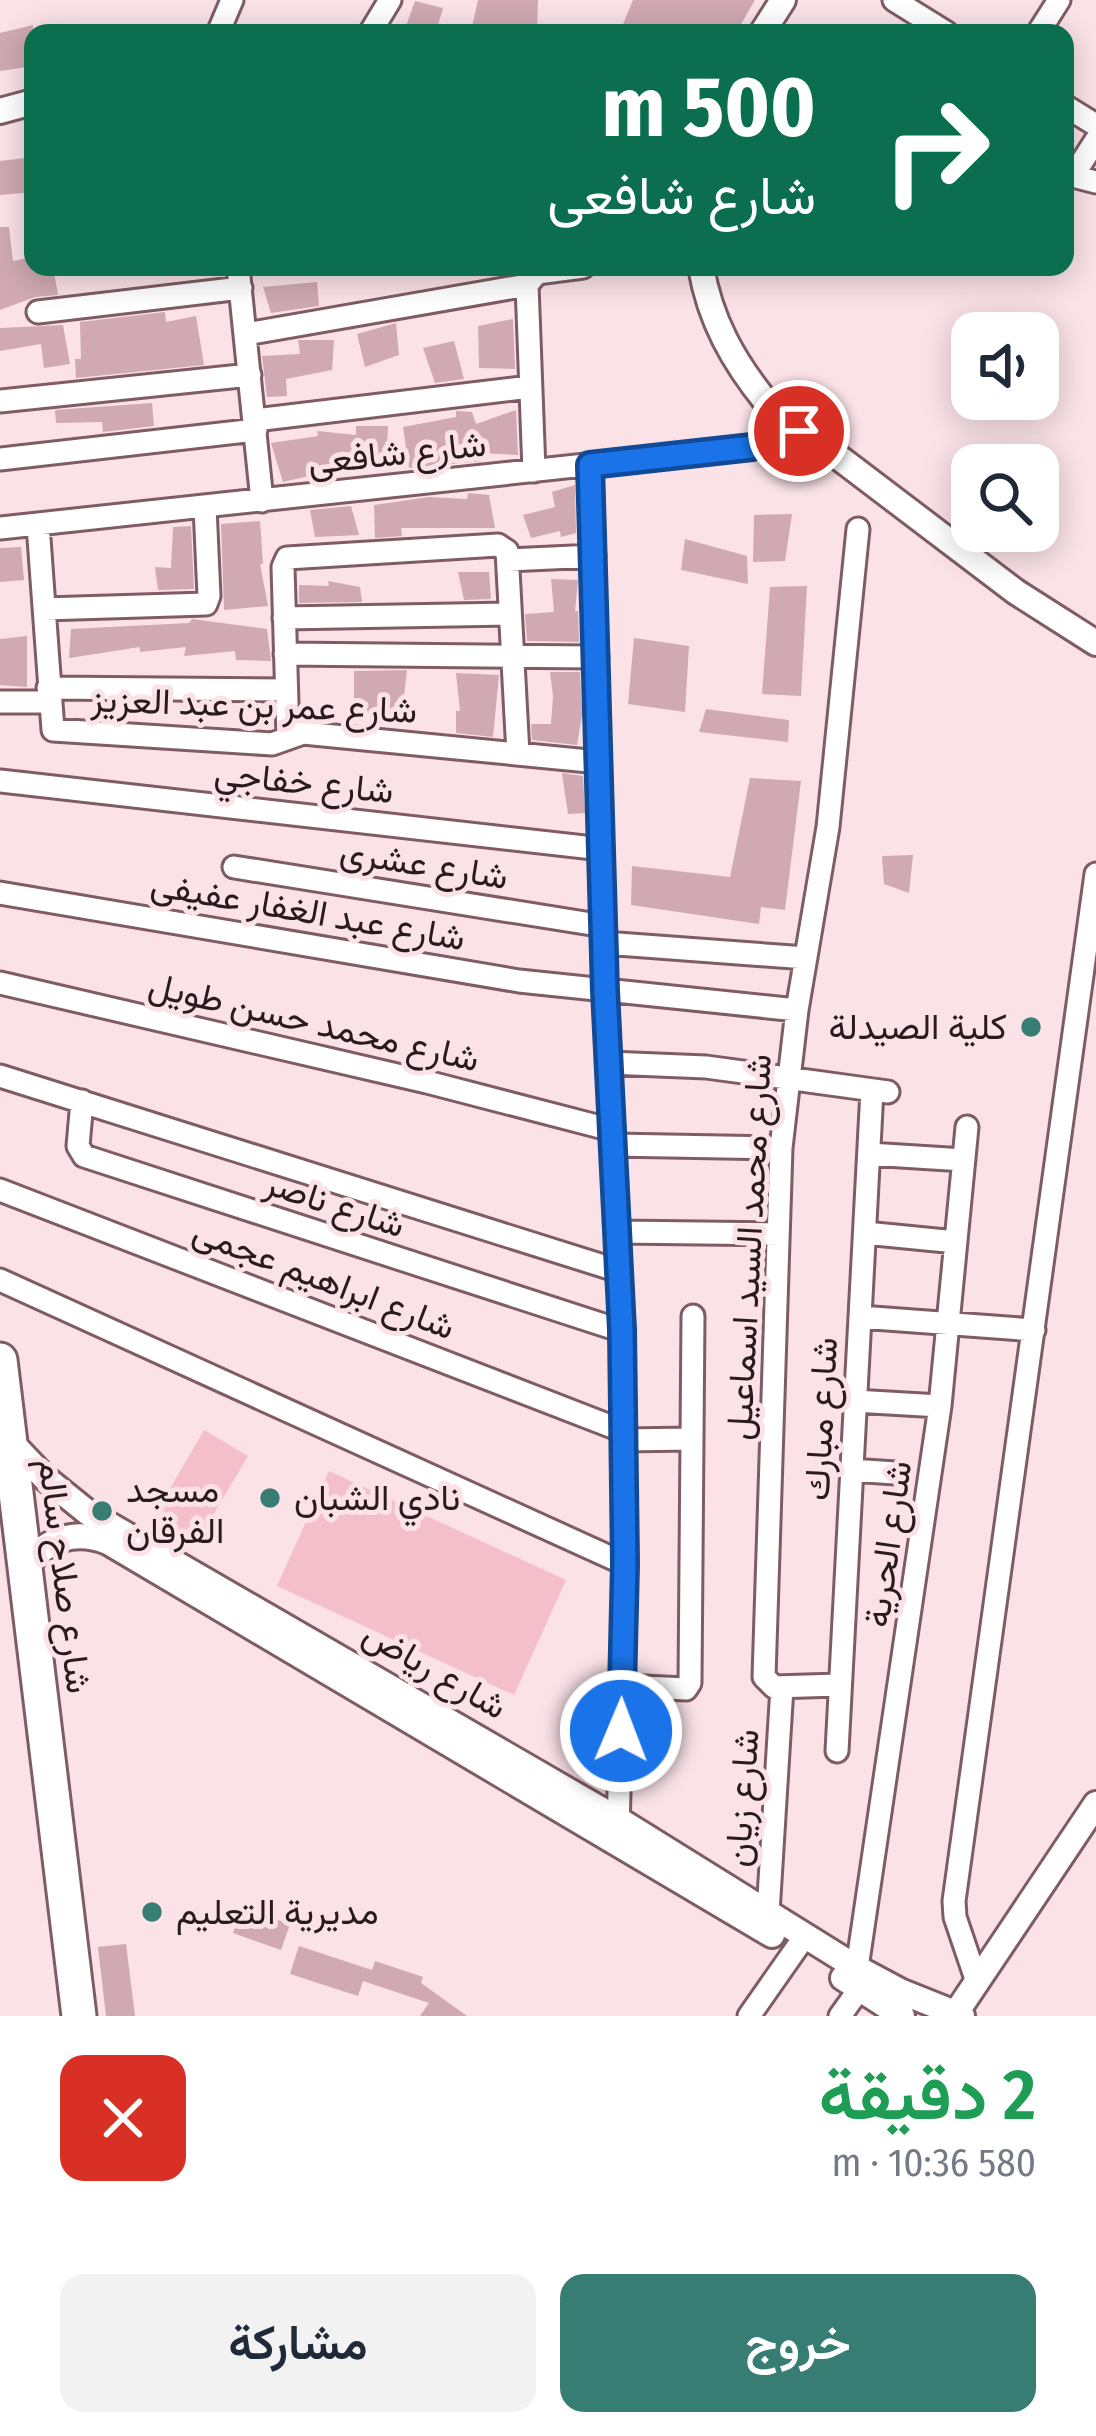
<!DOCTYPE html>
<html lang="ar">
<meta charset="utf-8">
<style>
:root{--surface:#fff;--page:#f2f2f3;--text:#1f2937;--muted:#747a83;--accent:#387d73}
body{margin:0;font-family:"Fira Sans Condensed",Vazirmatn,sans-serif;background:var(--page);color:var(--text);direction:rtl;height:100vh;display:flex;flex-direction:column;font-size:45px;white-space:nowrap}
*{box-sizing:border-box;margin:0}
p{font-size:39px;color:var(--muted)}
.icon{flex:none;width:66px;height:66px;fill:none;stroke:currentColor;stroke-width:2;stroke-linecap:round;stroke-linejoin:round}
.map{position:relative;height:2016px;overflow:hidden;direction:ltr}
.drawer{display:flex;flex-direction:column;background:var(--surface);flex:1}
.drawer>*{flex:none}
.guide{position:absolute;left:24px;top:24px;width:1050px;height:252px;border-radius:24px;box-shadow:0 6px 30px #0003;direction:rtl;background:#0b6e4f;color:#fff;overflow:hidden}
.controls{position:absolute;left:951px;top:312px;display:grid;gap:24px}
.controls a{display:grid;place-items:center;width:108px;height:108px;border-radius:24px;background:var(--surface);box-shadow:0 6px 30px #0003;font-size:60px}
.pin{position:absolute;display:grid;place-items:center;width:102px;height:102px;color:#fff;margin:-51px;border:6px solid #fff;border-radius:50%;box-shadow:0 3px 12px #0007}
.me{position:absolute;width:132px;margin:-66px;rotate:1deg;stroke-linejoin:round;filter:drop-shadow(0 0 9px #0008)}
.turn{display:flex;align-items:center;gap:42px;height:252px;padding:0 60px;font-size:54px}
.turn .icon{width:156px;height:156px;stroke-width:2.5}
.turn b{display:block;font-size:84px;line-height:102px}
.round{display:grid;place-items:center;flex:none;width:126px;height:126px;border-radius:24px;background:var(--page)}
.summary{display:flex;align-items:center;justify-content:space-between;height:204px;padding:0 60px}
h1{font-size:72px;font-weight:600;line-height:90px;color:#1e9e55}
.button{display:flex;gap:24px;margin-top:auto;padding:24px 60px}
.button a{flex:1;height:138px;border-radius:24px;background:var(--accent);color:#fff;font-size:48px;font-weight:600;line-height:138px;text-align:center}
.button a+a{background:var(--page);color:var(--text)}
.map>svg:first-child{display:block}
.green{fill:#f4bfcb}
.building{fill:#d0a9b2}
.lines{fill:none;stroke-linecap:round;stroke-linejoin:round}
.minor-casing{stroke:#7f5c64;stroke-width:27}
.tertiary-casing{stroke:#7f5c64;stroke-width:30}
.primary-casing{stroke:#7f5c64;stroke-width:39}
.minor{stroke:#fff;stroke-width:21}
.tertiary{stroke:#fff;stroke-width:24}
.primary{stroke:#fff;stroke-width:33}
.route-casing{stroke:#114b97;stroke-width:30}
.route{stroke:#1a73e8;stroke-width:21}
.poi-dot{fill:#387d73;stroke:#fae2e7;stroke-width:4.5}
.labels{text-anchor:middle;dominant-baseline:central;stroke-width:10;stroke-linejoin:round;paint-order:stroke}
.street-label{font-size:36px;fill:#291a1e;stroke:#fae2e7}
.poi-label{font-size:36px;fill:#291a1e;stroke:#fae2e7;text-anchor:start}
</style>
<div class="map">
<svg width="1096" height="2016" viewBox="0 0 1096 2016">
<rect width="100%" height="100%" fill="#fae2e7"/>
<path class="green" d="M204 1430 248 1456 196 1544 153 1518Z
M329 1471 566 1580 514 1695 277 1586Z"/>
<path class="building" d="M478 0H538L537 33 472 27Z
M633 0H755L736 33H634L635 30 623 24Z
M415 1 443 8 436 32 406 26Z
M33 25V66L0 71V33Z
M33 157V192L0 195V161Z
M0 227H9L13 261 33 257V267H53L58 295 35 297 0 310Z
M317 282 319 306 271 313 263 287Z
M165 312 166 322 196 316 204 365 76 378 75 359H81L80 322Z
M513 319 515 369 479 368 478 326Z
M396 323 399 355 365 367 357 334Z
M63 325 70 364 44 368 41 344 0 351V328Z
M298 340H334L332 370 286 379 287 396 267 397 262 356 300 354Z
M454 341 464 379 435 383 423 348Z
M152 403 154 426 103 432 102 422 56 423 55 410Z
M516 410 518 455 482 453 483 461 409 468 403 427 456 417V411L472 412 476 424Z
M356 426H388L386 465 308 470 309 476 283 482 271 443 318 436 317 431 356 435Z
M575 485 576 533 561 537 560 531 531 538 523 515 555 507 552 492Z
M468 493 489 495 495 528H401L402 536 375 538 374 505 429 497 467 499Z
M351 506 359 535 315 537 310 510Z
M792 514 785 561 753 562 754 515Z
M260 521 263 564H260L268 606 224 610 221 524Z
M191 526 194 589 158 590 155 567 171 568 173 527Z
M685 539 747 556 748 584 681 570Z
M21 547 24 580 0 582V548Z
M458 572H489L491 599 464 600Z
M551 579 578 580 575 611H578L579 642 527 641 525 614 554 612Z
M328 581 360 587 362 602 299 603V585L329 586Z
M807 586 801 696 762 694 770 587Z
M192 619 267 629 271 661 236 660 235 651 184 656 186 647 140 652V647L69 658 71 629 189 623Z
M27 636V687L0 685V639Z
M634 638 689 646 685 712 628 704Z
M407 670 402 713 354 714V671Z
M550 672H580L582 715 577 745 532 740 531 724H551L553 696Z
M456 673 499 675 493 737 456 733V711H460Z
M706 709 789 720 788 742 699 732Z
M562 773 583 776 585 813 568 814Z
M750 778 801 781 785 910 761 907 759 924 631 905 632 866 730 877Z
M913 855 909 893 884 884 882 856Z
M242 1908 290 1924 281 1950 233 1933Z
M126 1944 135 2016H106L98 1947Z
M299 1946 372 1970 375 1961 423 1977 421 1983 467 2016H420L429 2003 363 1981 358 1996 290 1974Z"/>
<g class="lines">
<g class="minor-casing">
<path id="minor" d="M894 0 947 33
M218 33 232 0
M370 33 390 0
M1038 33 1059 0
M1065 106 1096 125
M1065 174 1096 182
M1073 176 1096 140
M238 267 262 501
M527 285 537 273 583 267
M38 312 241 288
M246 334 527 285 534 471
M0 401 250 375
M255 420 530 387
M0 459 256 430
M589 465 605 991 622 1331 625 1564 618 1831
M38 525 53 730 272 744 303 733 599 762
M0 528 752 447 799 431
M508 560 594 556
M44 609 206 604 209 596 205 507
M284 618 510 614
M285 654 597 657
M48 688 285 690
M0 702H49
M288 738 283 567 287 558 498 545 507 551 518 754
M0 781 602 849
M234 867 604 926
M0 893 519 981 797 1010
M604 943 806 958
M0 983 427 1082 612 1130
M609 1063 706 1067 888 1092
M0 1076 619 1271
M82 1101 78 1146 84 1156 622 1331
M613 1145 781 1148
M869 1154 964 1160
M0 1190 623 1431
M617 1232 778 1234
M865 1233 956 1242
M0 1280 625 1564
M860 1317 1034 1330
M854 1401 940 1406
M623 1440 691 1439
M851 1470 895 1473
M838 1685 774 1687 764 1677 781 1148 797 1010 828 827 858 529
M622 1686 686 1689 690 1683 693 1316
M837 1751 872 1090
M768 1913 782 1687
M857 1968 940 1406 967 1127
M977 1982 955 1917 954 1901 1096 874
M749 2016 805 1936
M840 2016 860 1988"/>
</g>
<g class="tertiary-casing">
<path id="tertiary" d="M762 33 783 0
M0 111 33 102
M701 267C710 320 733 361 767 403L1016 592 1096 643
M9 1440 45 1478 87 1512 619 1820 857 1968 902 1992 962 2016
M26 1568C44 1539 75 1529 108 1542L772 1935
M843 1978 902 2016
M954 2016 1096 1804"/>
</g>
<g class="primary-casing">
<path id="primary" d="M0 1360 79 2016"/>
</g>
<use href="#minor" class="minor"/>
<use href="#tertiary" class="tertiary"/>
<use href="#primary" class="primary"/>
</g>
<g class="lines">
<g class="route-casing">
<path id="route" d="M621 1731 625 1564 622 1330 605 991 590 465 752 447 799 431"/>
</g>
<use href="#route" class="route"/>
</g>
<g class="poi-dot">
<circle cx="1031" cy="1027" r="12"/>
<circle cx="270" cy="1498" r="12"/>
<circle cx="102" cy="1511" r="12"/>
<circle cx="152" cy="1912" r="12"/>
</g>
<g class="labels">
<g class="street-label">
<text transform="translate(397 453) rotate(-6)">شارع شافعى</text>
<text transform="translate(254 705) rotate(2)">شارع عمر بن عبد العزيز</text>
<text transform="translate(304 782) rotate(6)">شارع خفاجي</text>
<text transform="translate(424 864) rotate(9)">شارع عشرى</text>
<text transform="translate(308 911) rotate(10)">شارع عبد الغفار عفيفى</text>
<text transform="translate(314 1022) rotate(13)">شارع محمد حسن طويل</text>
<text transform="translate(335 1204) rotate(18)">شارع ناصر</text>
<text transform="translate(749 1247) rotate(-87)">شارع محمد السيد اسماعيل</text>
<text transform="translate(324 1279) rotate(21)">شارع ابراهيم عجمى</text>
<text transform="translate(821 1419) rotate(-87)">شارع مبارك</text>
<text transform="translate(888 1544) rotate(-82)">شارع الحرية</text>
<text transform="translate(65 1576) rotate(83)">شارع صلاح سالم</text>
<text transform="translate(435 1670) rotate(30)">شارع رياض</text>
<text transform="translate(742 1798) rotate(-86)">شارع زيان</text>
</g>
<g class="poi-label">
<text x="1007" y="1027" text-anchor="end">كلية الصيدلة</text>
<text x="126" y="1490">مسجد<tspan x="126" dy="41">الفرقان</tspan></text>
<text x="294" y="1498">نادي الشبان</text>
<text x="176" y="1912">مديرية التعليم</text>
</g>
</g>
</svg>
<div class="controls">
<a><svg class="icon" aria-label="sound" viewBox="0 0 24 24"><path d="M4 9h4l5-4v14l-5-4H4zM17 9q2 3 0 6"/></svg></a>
<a><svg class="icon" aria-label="search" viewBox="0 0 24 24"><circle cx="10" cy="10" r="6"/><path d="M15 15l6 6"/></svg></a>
</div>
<div class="pin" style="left:799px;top:431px;background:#d93025"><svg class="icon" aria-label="arrive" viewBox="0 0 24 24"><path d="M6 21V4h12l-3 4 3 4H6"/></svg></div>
<svg class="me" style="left:621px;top:1731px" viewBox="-20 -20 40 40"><circle r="17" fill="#1a73e8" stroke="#fff" stroke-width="3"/><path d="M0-11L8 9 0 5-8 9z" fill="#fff"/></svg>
<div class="guide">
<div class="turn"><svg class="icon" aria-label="right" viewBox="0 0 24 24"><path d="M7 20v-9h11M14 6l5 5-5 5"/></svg><div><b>500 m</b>شارع شافعى</div></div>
</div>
</div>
<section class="drawer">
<div class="summary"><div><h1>2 دقيقة</h1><p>580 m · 10:36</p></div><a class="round" style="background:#d93025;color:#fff"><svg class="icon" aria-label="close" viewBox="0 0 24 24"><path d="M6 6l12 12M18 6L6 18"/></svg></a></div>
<div class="button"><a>خروج</a><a>مشاركة</a></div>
</section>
